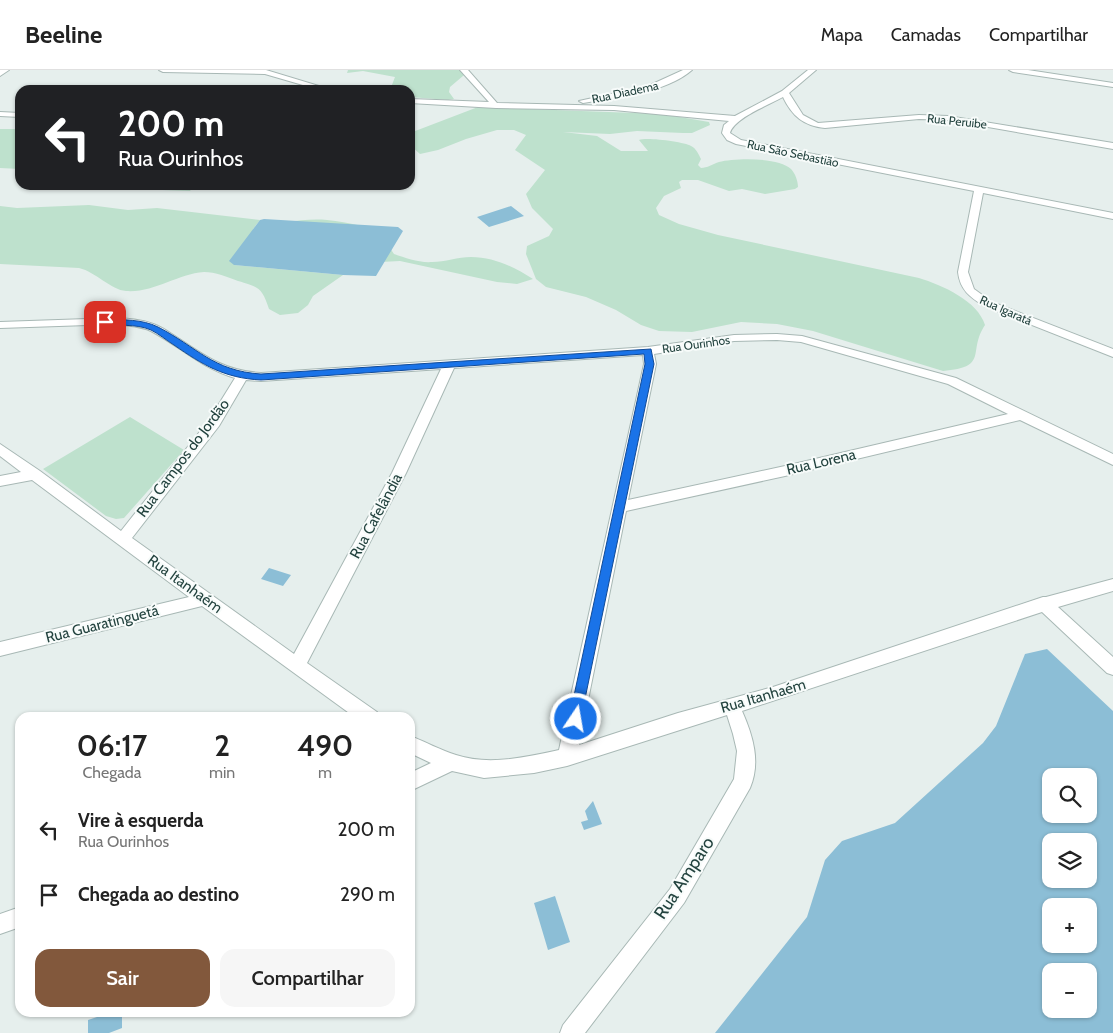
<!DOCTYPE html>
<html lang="pt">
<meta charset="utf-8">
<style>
:root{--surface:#fff;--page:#f6f6f6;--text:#222;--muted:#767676;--line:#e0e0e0;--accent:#82583c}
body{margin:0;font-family:Cabin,sans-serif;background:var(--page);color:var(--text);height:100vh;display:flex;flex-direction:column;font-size:19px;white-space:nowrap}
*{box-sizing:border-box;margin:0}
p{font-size:16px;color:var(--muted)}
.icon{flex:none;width:28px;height:28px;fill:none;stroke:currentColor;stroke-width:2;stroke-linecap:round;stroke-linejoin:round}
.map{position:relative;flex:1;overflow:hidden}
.panel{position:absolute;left:15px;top:642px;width:400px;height:305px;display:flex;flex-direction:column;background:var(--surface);border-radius:15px;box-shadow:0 1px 4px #0004}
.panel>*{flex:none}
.banner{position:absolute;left:15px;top:15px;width:400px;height:105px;border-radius:15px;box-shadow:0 1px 4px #0004;background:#202124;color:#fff;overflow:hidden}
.fabs{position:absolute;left:1042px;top:698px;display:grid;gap:10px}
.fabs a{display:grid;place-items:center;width:55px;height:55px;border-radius:10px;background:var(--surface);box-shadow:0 1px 4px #0004;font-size:25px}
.pin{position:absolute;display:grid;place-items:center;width:42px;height:42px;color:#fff;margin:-21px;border-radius:10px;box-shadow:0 2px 8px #0006}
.me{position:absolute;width:55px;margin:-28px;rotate:12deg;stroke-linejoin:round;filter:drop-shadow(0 0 4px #0008)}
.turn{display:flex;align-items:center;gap:18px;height:105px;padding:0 20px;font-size:22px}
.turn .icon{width:65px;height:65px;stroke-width:2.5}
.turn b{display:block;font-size:35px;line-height:42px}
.eta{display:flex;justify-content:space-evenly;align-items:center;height:85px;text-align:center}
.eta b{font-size:30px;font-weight:600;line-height:35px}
.action{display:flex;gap:10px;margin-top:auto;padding:10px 20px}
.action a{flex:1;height:58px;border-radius:15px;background:var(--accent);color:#fff;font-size:20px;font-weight:600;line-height:58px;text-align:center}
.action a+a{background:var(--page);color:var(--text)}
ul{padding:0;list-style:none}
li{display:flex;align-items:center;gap:15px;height:65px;padding:0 20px}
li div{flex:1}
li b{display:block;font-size:19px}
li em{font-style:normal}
header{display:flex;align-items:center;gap:30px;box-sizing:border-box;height:70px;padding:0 25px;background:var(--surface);border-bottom:1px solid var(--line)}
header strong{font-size:24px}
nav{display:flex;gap:28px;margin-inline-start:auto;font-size:18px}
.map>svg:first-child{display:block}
.green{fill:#bee1cd}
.water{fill:#8cbed6;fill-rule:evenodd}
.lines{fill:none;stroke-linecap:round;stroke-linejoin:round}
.minor-casing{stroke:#a8b8b5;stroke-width:2}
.minor{fill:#fff;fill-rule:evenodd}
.route{fill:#1a73e8;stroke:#114b97}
.labels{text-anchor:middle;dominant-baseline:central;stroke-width:4;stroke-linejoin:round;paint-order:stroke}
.far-street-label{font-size:12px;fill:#23433f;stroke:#f7fbfa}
.street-label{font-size:15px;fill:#23433f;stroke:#f7fbfa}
.near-street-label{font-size:18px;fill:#23433f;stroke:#f7fbfa}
</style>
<header>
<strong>Beeline</strong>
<nav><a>Mapa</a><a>Camadas</a><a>Compartilhar</a></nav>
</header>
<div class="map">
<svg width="1113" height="963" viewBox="0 0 1113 963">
<rect width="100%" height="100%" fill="#e6efed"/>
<path class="green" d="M348 0H470L450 17 449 22 454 29 448 30 410 27V20H390L395 7 363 1 347 3Z
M478 37 662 44 709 52 710 55 692 63H683L637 61 610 64 563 62 597 66 621 81H648L639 70C647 67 684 72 691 76 696 78 699 85 701 89L698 95 701 98C707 98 713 94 719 92 735 88 779 87 791 99 795 103 798 111 798 117L795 119 765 124 742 119 729 121 698 110H682L679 112 681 118 664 126 656 138 659 145 679 154 718 165 919 208C942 215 978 231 985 255 967 282 990 297 943 301L813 261 777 254 741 252 692 262 659 261 641 255 616 240 586 227 546 217 536 209 526 184 527 176 549 166 553 159 532 138 526 124 545 100 515 80 526 65 514 60H497L466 69 438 80 420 84 410 75V63Z
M0 59H20V99L0 98Z
M138 115H194L190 121 135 119Z
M89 135 128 140 157 138 260 150 253 159C278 154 302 148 327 150 353 152 375 162 401 159L389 165 388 175 394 184C406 188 419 193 432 192 445 192 458 187 471 187 494 187 514 197 533 209L517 214 497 212 400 191 342 194 234 195 343 205 313 226 308 235 298 243 280 245 269 239C262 218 259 217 238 211 228 207 215 202 204 202 177 204 154 223 126 221 111 220 96 202 79 198L0 194V136L17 138Z
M130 347 184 380 124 448 116 449 106 446 43 399Z"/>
<path class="water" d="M511 136 524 146 489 157 477 147Z
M264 149 398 157 403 161 376 206 343 205 234 195 229 191 260 150Z
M269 498 291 505 283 516 261 509Z
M1047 579 1113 641V963H715L807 847 825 790 842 771 895 753 983 673 996 656 1025 584ZM1051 706H1089V744H1051ZM1051 771H1089V809H1051ZM1051 836H1089V874H1051ZM1051 901H1089V939H1051Z
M593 731 602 754 584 760 581 752 588 750 585 741Z
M555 826 570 872 548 880 534 833Z
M109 943H122V958L109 963H88V950Z"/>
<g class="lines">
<g class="minor-casing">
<path id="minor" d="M0 0H9L0 6Z
M159 0H266L332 20H320L265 4 163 2Z
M460 0H468L497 33 614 36 735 46 782 21 808 0H816L789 23 803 45 818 53 919 45 948 46 1113 73V79L948 50 919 49 825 58C804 56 792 46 783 27 769 35 734 48 730 63L741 70 1113 143V149L983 123 968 202 974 219 992 232 1113 279V287L984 236C970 227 960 220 958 202L974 121 736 74 727 70 722 63 724 55 729 51 614 40 496 38 410 33V29L489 32Z
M683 0H692C666 23 616 27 583 33L579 31 648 16Z
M1009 0H1028L1113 13V17L1013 2Z
M0 42 20 43V47L0 46Z
M117 248C131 249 146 250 158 256 165 259 171 264 178 268 206 287 226 301 261 303L648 277 734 265 777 264 802 266 956 308 1113 384V395L1020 350 785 406 626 441 579 675 678 643 773 617 1043 527H1046L1113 509V521L1058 537 1113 587V605L1107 603 1042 542 742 641C753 666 761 692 750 718L684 833 585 963H560L563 955 670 819 734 709 737 681 733 664 727 645 567 696 534 703 484 708 452 701 410 721V703L431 693 410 683V666C426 672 440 680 456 685 489 696 526 687 559 680L644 294 643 285 454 298 406 403 307 593 377 642 380 648H356L202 536 0 586V572L189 527 32 410 0 416V406L21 402 0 386V374L40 401 121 461 209 350 235 308C201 298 181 277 151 261 141 256 128 256 117 254L0 258V252ZM777 270 801 272 948 314 1008 344 785 396 628 430 656 294 654 284 734 271ZM441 299 392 403 294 584 132 468 219 356 246 310 261 311Z
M20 837V857L0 864V844Z"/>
</g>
<use href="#minor" class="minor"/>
</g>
<path class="route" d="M105 249C123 250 142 249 158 257 197 277 213 301 261 304L651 279 654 294 580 653 576 655 571 653 569 649 645 294 644 284 261 310C224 308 203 295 174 275 166 270 159 264 151 260 135 253 118 257 102 253V250Z"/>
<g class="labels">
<g class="far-street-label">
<text transform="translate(625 22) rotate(-12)">Rua Diadema</text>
<text transform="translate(957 51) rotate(6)">Rua Peruibe</text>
<text transform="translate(793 83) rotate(12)">Rua São Sebastião</text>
<text transform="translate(1006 240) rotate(24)">Rua Igaratá</text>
<text transform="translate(696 274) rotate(-8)">Rua Ourinhos</text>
</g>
<g class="street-label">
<text transform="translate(183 388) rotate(-53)">Rua Campos do Jordão</text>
<text transform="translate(821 392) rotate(-13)">Rua Lorena</text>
<text transform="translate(376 446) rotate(-62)">Rua Cafelândia</text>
<text transform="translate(185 514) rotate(36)">Rua Itanhaém</text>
<text transform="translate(102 554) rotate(-14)">Rua Guaratinguetá</text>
<text transform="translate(763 626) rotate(-16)">Rua Itanhaém</text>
</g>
<g class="near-street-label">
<text transform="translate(684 808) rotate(-57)">Rua Amparo</text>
</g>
</g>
</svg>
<div class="fabs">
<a><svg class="icon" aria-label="search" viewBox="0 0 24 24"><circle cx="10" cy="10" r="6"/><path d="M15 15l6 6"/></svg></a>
<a><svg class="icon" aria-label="layers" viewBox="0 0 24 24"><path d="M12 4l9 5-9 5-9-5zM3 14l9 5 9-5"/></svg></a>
<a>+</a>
<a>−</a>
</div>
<div class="pin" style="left:105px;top:252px;background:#d93025"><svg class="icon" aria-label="arrive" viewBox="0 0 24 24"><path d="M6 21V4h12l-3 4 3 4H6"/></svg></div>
<svg class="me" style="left:576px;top:649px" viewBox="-20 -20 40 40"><circle r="17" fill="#1a73e8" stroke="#fff" stroke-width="3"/><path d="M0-11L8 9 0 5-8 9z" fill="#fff"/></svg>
<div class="banner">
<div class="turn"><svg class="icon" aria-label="left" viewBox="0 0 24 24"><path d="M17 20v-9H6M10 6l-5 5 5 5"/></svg><div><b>200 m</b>Rua Ourinhos</div></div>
</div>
<section class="panel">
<div class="eta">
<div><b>06:17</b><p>Chegada</p></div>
<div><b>2</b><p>min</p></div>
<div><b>490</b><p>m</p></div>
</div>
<ul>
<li><svg class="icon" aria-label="left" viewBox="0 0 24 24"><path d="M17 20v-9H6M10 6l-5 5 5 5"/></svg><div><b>Vire à esquerda</b><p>Rua Ourinhos</p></div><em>200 m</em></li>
<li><svg class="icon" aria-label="arrive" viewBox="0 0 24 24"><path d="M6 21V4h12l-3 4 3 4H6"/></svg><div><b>Chegada ao destino</b></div><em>290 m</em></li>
</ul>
<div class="action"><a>Sair</a><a>Compartilhar</a></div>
</section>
</div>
